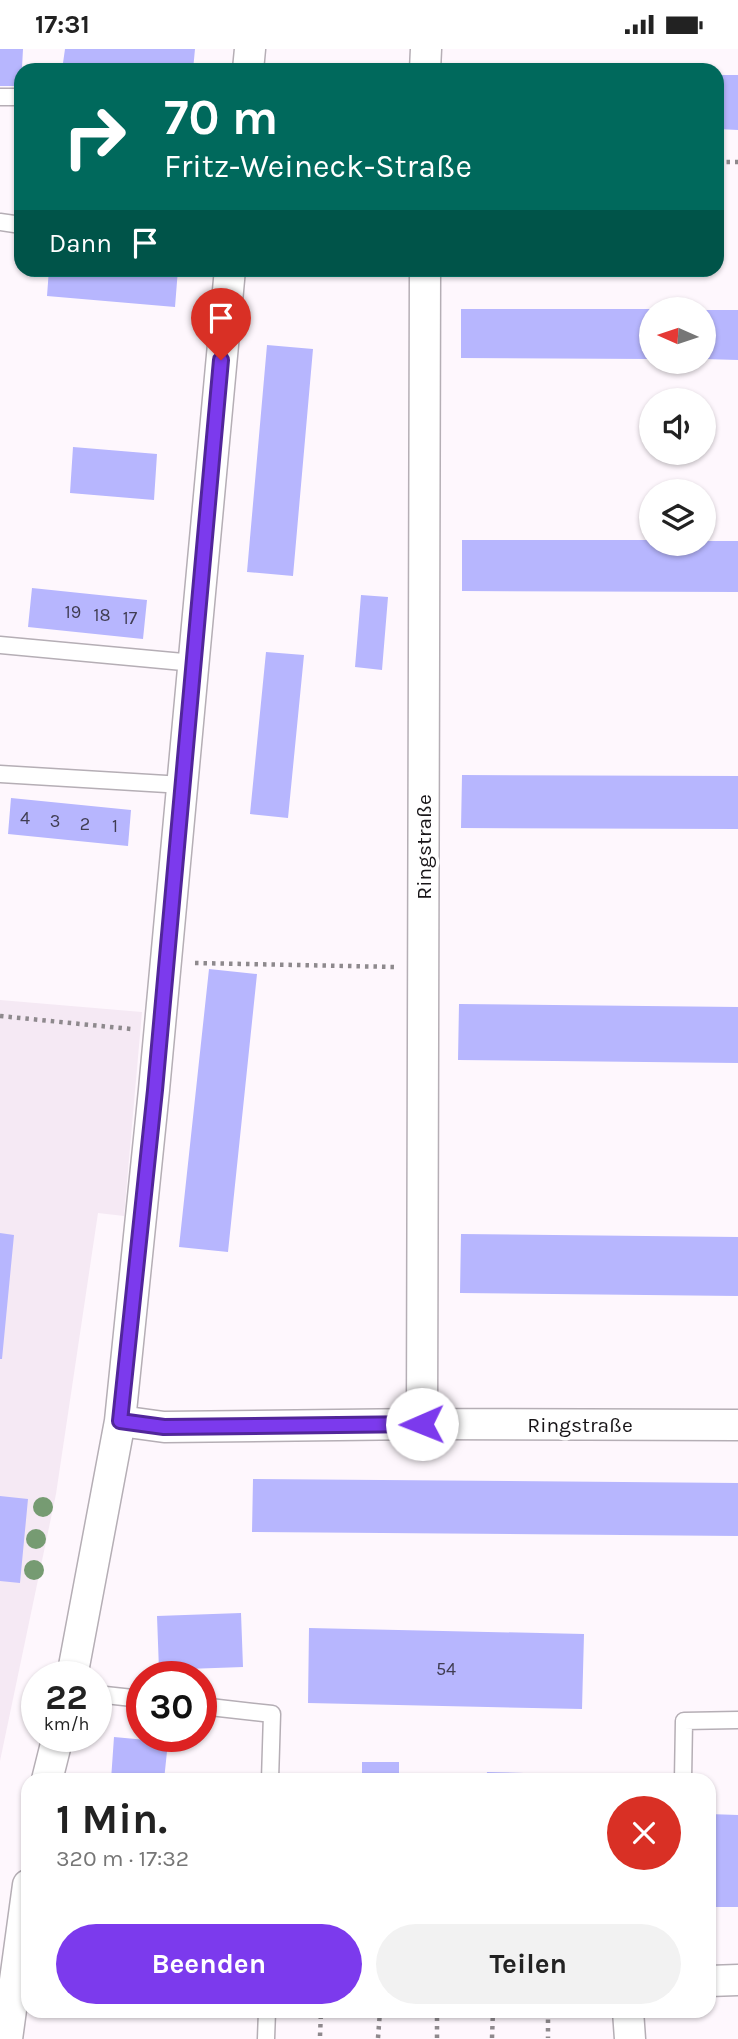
<!DOCTYPE html>
<html lang="de">
<meta charset="utf-8">
<style>
:root{--surface:#fff;--page:#f2f2f2;--text:#222;--muted:#767676;--accent:#7c3aed}
body{margin:0;font-family:Karla,sans-serif;background:var(--page);color:var(--text);height:100vh;display:flex;flex-direction:column;font-size:26px;white-space:nowrap}
*{box-sizing:border-box;margin:0}
p{font-size:23px;color:var(--muted)}
.icon{flex:none;width:38px;height:38px;fill:none;stroke:currentColor;stroke-width:2;stroke-linecap:round;stroke-linejoin:round}
.map{position:relative;flex:1;overflow:hidden}
.sheet{position:absolute;left:21px;top:1724px;width:695px;height:245px;display:flex;flex-direction:column;background:var(--surface);border-radius:21px;box-shadow:0 2px 5px #0004}
.sheet>*{flex:none}
.guide{position:absolute;left:14px;top:14px;width:710px;height:214px;border-radius:21px;box-shadow:0 2px 5px #0004;background:#00695c;color:#fff;overflow:hidden}
.needle{width:46px;rotate:273deg}
.tools{position:absolute;left:639px;top:248px;display:grid;gap:14px}
.tools a{display:grid;place-items:center;width:77px;height:77px;border-radius:50%;background:var(--surface);box-shadow:0 2px 5px #0004;font-size:35px}
.speed{position:absolute;left:21px;top:1612px;display:flex;gap:14px;font-size:35px;font-weight:700;text-align:center}
.speed>*{display:grid;place-content:center;width:91px;height:91px;border-radius:50%;background:var(--surface);box-shadow:0 2px 5px #0004;line-height:1}
.speed small{font-size:18px;font-weight:400}
.speed .limit{border:10px solid #d22;background:#fff;color:#111}
.pin{position:absolute;display:grid;place-items:center;width:60px;height:60px;color:#fff;margin:-72px -30px;border-radius:50% 50% 50% 0;rotate:-45deg;box-shadow:0 0 7px #0007}
.pin .icon{rotate:45deg}
.me{position:absolute;width:77px;margin:-38px;rotate:269deg;stroke-linejoin:round;filter:drop-shadow(0 0 5px #0008)}
.turn{display:flex;align-items:center;gap:24px;height:147px;padding:0 35px;font-size:32px}
.turn .icon{width:91px;height:91px;stroke-width:2.5}
.turn b{display:block;font-size:49px;line-height:60px}
.then{display:flex;align-items:center;height:66px;padding:0 35px;background:#0003;gap:14px;font-size:26px}
.round{display:grid;place-items:center;flex:none;width:74px;height:74px;border-radius:37px;background:var(--page)}
.overview{display:flex;align-items:center;justify-content:space-between;height:119px;padding:0 35px}
h1{font-size:42px;font-weight:700;line-height:52px}
.primary-button{display:flex;gap:14px;margin-top:auto;padding:14px 35px}
.primary-button a{flex:1;height:80px;border-radius:42px;background:var(--accent);color:#fff;font-size:28px;font-weight:700;line-height:80px;text-align:center}
.primary-button a+a{background:var(--page);color:var(--text)}
.status{display:flex;justify-content:space-between;align-items:center;height:49px;padding:0 35px;background:var(--surface);direction:ltr}
.status svg{height:19px;fill:currentColor}
.map>svg:first-child{display:block}
.built{fill:#f5e9f4}
.building{fill:#b7b6fe}
.lines{fill:none;stroke-linecap:round;stroke-linejoin:round}
.service-casing{stroke:#b5aeb5;stroke-width:19}
.minor-casing{stroke:#b5aeb5;stroke-width:33}
.path{stroke:#8e898d;stroke-width:4.5;stroke-dasharray:3.5 5;stroke-linecap:butt}
.service{stroke:#fff;stroke-width:16}
.minor{stroke:#fff;stroke-width:30}
.tree{fill:#769b72}
.route-casing{stroke:#51269a;stroke-width:18}
.route{stroke:#7c3aed;stroke-width:12}
.labels{text-anchor:middle;dominant-baseline:central;stroke-width:7;stroke-linejoin:round;paint-order:stroke}
.number-label{font-size:18px;fill:#403d52}
.street-label{font-size:21px;fill:#181518;stroke:#fff}
</style>
<div class="status"><b>17:31</b><svg viewBox="0 0 49 12"><path d="M0 12V9h3v3zM5 12V6h3v6zM10 12V3h3v9zM15 12V0h3v12zM26 1h20v11H26zM47 4h2v5h-2z"/></svg></div>
<div class="map">
<svg width="738" height="1990" viewBox="0 0 738 1990">
<rect width="100%" height="100%" fill="#fef7fd"/>
<path class="built" d="M0 951 142 963 124 1167 98 1164 56 1445 0 1712Z"/>
<path class="building" d="M0 0H23L21 37H0Z
M65 0H195L193 21H62Z
M718 26H738V81L718 80Z
M49 220H178L175 258 47 247Z
M461 260H651V310L461 309Z
M704 261H738V311L704 310Z
M267 296 313 300 293 527 247 523Z
M73 398 157 405 154 451 70 444Z
M462 491H651V495H704V492H738V543L462 542Z
M32 539 147 551 143 590 28 578Z
M361 546 388 548 382 621 355 618Z
M266 603 304 606 288 769 250 765Z
M462 726 738 727V780L461 779Z
M11 749 131 761 128 797 8 785Z
M209 920 257 925 228 1203 179 1198Z
M459 955 738 958V1014L458 1011Z
M0 1184 14 1186 2 1310H0Z
M461 1185 738 1188V1247L460 1244Z
M253 1430 738 1434V1487L252 1483Z
M0 1447 28 1450 20 1534 0 1532Z
M241 1564 243 1618 159 1621 157 1567Z
M309 1579 584 1585 582 1660 308 1654Z
M114 1688 168 1693 164 1731H111Z
M362 1713H399V1731H362Z
M487 1723 524 1724V1731H486Z
M709 1765 738 1766V1858H709Z"/>
<g class="lines">
<g class="service-casing">
<path id="service" d="M0 48H21
M0 173 21 176
M0 596 194 614
M0 725 183 736
M96 1645 142 1650
M201 1657 272 1665 270 1731
M683 1731 684 1672 738 1671
M266 1990 267 1962"/>
</g>
<g class="minor-casing">
<path id="minor" d="M248 21 250 0
M425 21 426 0
M120 1372 164 1378 422 1375 738 1376
M422 1375 425 220
M72 1628 120 1372 154 1041 230 220
M47 1731 58 1687
M709 1932 738 1931
M628 1962 630 1990
M7 1990 28 1836"/>
</g>
<path class="path" d="M718 113H738
M195 914 396 918
M0 967 131 980
M548 1962V1989
M320 1987 321 1962
M378 1989 380 1962
M437 1989V1962
M492 1989 493 1962"/>
<use href="#service" class="service"/>
<use href="#minor" class="minor"/>
</g>
<g class="tree">
<circle cx="43" cy="1458" r="10"/>
<circle cx="36" cy="1490" r="10"/>
<circle cx="34" cy="1521" r="10"/>
</g>
<g class="lines">
<g class="route-casing">
<path id="route" d="M221 311 155 1041 120 1372 164 1378 422 1375"/>
</g>
<use href="#route" class="route"/>
</g>
<g class="labels">
<g class="number-label">
<text x="73" y="563">19</text>
<text x="102" y="566">18</text>
<text x="130" y="569">17</text>
<text x="25" y="769">4</text>
<text x="55" y="772">3</text>
<text x="85" y="775">2</text>
<text x="115" y="777">1</text>
<text x="446" y="1620">54</text>
</g>
<g class="street-label">
<text transform="translate(424 798) rotate(-90)">Ringstraße</text>
<text x="580" y="1376">Ringstraße</text>
</g>
</g>
</svg>
<div class="tools">
<a><svg class="needle" viewBox="-14 -14 28 28"><path d="M0-13l5 13h-10z" fill="#e53935"/><path d="M0 13l5-13h-10z" fill="#767676"/></svg></a>
<a><svg class="icon" aria-label="sound" viewBox="0 0 24 24"><path d="M4 9h4l5-4v14l-5-4H4zM17 9q2 3 0 6"/></svg></a>
<a><svg class="icon" aria-label="layers" viewBox="0 0 24 24"><path d="M12 4l9 5-9 5-9-5zM3 14l9 5 9-5"/></svg></a>
</div>
<div class="speed"><div>22<small>km/h</small></div><div class="limit">30</div></div>
<div class="pin" style="left:221px;top:311px;background:#d93025"><svg class="icon" aria-label="arrive" viewBox="0 0 24 24"><path d="M6 21V4h12l-3 4 3 4H6"/></svg></div>
<svg class="me" style="left:422px;top:1375px" viewBox="-20 -20 40 40"><circle r="19" fill="#fff"/><path d="M0-13L10 11 0 6-10 11z" fill="#7c3aed"/></svg>
<div class="guide">
<div class="turn"><svg class="icon" aria-label="right" viewBox="0 0 24 24"><path d="M7 20v-9h11M14 6l5 5-5 5"/></svg><div><b>70 m</b>Fritz-Weineck-Straße</div></div>
<div class="then">Dann<svg class="icon" aria-label="arrive" viewBox="0 0 24 24"><path d="M6 21V4h12l-3 4 3 4H6"/></svg></div>
</div>
<section class="sheet">
<div class="overview"><div><h1>1 Min.</h1><p>320 m · 17:32</p></div><a class="round" style="background:#d93025;color:#fff"><svg class="icon" aria-label="close" viewBox="0 0 24 24"><path d="M6 6l12 12M18 6L6 18"/></svg></a></div>
<div class="primary-button"><a>Beenden</a><a>Teilen</a></div>
</section>
</div>
